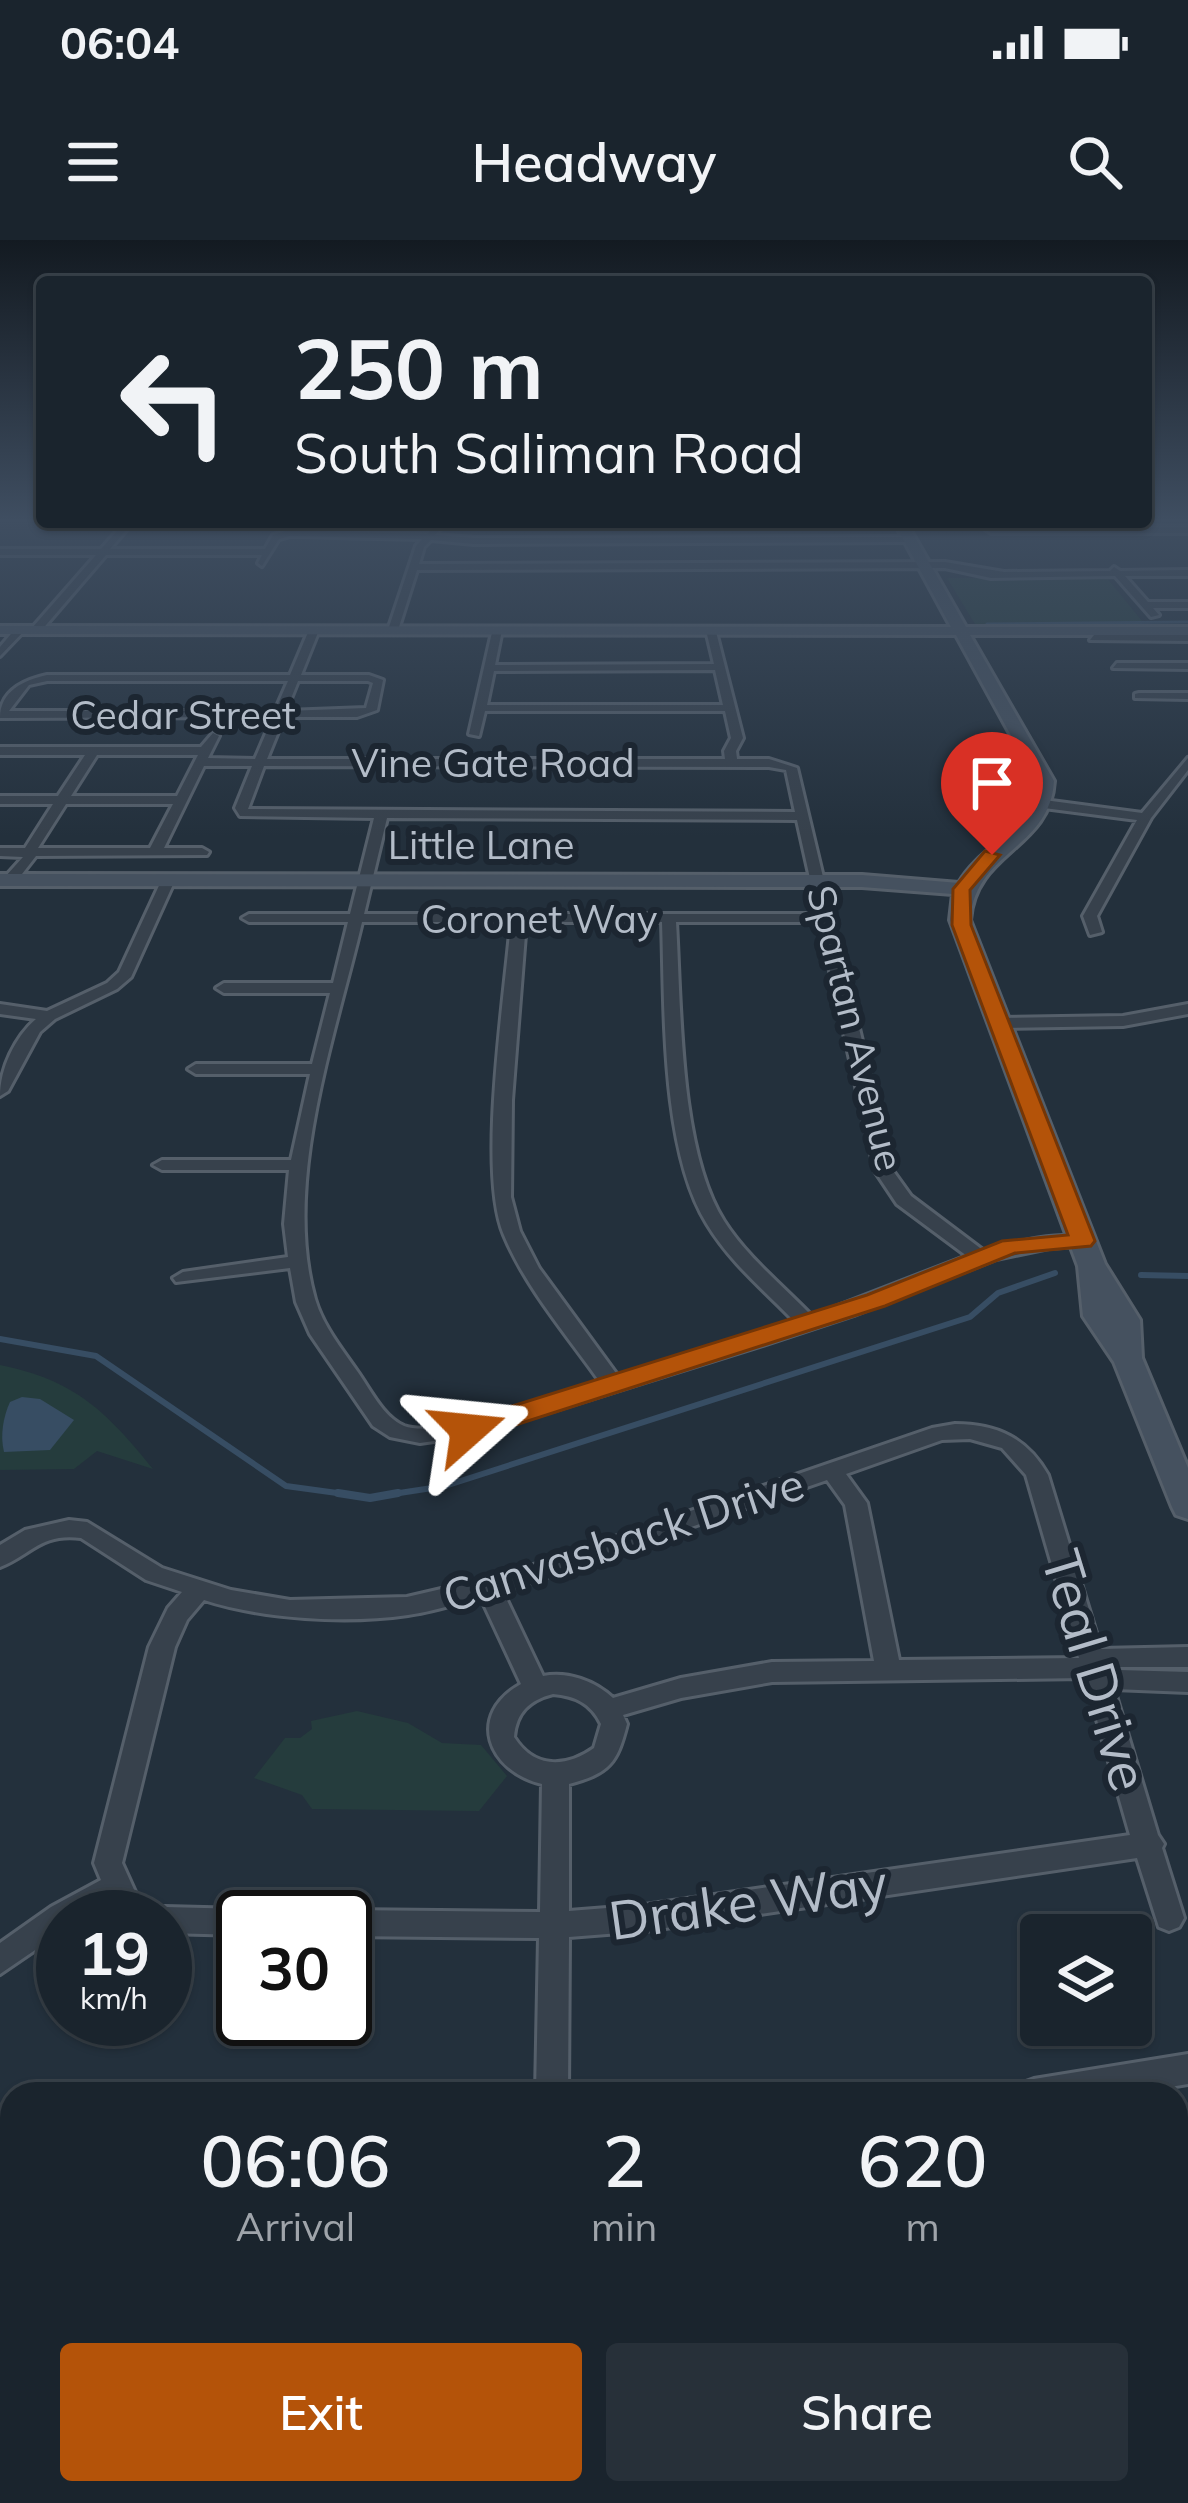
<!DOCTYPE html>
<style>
:root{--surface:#1a242d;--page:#273039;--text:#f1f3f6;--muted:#9fa4aa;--line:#384149;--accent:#b45309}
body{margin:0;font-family:Mulish,sans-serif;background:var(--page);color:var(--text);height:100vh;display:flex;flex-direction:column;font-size:45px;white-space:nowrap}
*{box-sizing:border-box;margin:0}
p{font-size:39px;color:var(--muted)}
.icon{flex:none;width:66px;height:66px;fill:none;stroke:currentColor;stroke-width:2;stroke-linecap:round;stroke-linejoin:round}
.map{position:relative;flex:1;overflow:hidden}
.drawer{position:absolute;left:0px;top:1842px;width:1188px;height:423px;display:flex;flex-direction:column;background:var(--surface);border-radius:36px 36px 0 0;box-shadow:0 3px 9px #0004,0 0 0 3px var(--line)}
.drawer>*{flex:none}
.hud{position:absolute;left:36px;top:36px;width:1116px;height:252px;border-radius:12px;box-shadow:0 3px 9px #0004,0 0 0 3px var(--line);background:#1a242d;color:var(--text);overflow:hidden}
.fabs{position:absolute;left:1020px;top:1674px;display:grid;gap:24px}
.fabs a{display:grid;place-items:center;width:132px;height:132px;border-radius:12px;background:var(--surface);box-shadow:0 3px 9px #0004,0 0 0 3px var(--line);font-size:60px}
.speed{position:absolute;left:36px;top:1650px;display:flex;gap:24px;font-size:60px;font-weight:700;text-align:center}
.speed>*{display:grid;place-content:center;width:156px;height:156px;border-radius:50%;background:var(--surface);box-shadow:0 3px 9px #0004,0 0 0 3px var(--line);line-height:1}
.speed small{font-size:30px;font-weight:400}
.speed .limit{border:6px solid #111;border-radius:18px;background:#fff;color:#111}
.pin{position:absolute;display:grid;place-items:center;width:102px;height:102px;color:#fff;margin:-123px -51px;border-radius:50% 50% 50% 0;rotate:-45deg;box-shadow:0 0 12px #0007}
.pin .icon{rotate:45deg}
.me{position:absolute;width:132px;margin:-66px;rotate:72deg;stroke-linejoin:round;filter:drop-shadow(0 0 9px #0008)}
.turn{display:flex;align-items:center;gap:42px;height:252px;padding:0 60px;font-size:54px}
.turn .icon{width:156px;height:156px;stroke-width:2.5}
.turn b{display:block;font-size:84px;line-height:102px}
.eta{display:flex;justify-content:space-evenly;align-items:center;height:204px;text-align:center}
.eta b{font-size:72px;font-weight:600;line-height:84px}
.action{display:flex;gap:24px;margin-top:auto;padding:24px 60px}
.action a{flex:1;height:138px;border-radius:12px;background:var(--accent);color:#fff;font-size:48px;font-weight:600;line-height:138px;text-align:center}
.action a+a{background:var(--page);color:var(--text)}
.status{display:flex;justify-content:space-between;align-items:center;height:84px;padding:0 60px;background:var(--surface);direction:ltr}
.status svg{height:33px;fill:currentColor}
header{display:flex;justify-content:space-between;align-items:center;height:156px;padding:0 60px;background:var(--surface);font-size:54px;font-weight:600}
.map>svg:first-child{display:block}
.green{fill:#253c3d}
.water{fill:#374d63}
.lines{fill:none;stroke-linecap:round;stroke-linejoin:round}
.stream-far2{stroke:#374d63;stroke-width:3}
.stream-far1{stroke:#374d63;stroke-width:6}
.stream{stroke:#374d63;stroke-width:8}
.street-casing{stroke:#555f6a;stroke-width:6}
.secondary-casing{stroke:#555f6a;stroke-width:6}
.street{fill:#37414c;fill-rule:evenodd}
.secondary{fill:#45515f;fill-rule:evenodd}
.wall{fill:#3f4b57}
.route{fill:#b45309;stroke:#753606;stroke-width:3}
.labels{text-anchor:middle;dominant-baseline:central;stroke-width:12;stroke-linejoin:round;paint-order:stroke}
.far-street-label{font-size:39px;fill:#b3bcc8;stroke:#1c2631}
.street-label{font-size:45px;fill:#b3bcc8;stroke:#1c2631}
.near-street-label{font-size:54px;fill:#b3bcc8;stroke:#1c2631}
</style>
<div class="status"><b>06:04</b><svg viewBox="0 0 49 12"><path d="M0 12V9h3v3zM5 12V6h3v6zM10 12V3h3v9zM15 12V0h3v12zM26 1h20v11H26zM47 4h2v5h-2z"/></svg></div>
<header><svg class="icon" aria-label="menu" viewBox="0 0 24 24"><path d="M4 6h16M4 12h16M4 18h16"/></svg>Headway<svg class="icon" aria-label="search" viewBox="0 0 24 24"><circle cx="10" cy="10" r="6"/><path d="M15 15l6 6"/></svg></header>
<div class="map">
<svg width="1188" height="2263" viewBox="0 0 1188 2263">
<rect width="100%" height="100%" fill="#23303c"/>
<path class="green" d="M947 338H1107L1146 386H983L975 384Z
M0 1125C75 1140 107 1172 153 1229L97 1211 74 1229 0 1230Z
M357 1471 408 1483 442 1503 481 1505 507 1536 479 1571 312 1569 302 1555 254 1538 285 1498H300L312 1489 311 1481Z"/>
<path class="water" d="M22 1157 40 1159 74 1180 50 1210 4 1212C0 1196 3 1177 10 1162Z"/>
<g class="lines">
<path class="stream-far2" d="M987 384 1188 382"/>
<path class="stream-far1" d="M1141 1035 1188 1036
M0 1099 96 1116 286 1246 359 1256
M380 1256 445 1246 970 1077 998 1053 1055 1033"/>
<path class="stream" d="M338 1253 370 1258 398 1253"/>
<g class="street-casing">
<path id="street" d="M125 282H133L110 309H265L273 295 289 290 427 294 438 282H447L435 295 474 298 910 297 913 302 474 304 431 300 424 307 419 324 945 322 1004 332 1110 331 1114 327 1120 331 1188 330V336H1125L1148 362H1188V368H1153L1159 375 1151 377 1115 336 991 338 945 328 417 330 398 390 393 393 388 390 416 306 422 299 290 296 279 299 262 326 258 323 262 315H106L40 392H32V388L96 315H0V309H101Z
M974 282H984L993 287H1188V293H991Z
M314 387 319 390 301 435H369L383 440 377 470 357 477H284L267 519H725L724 511 731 498 725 471H485L479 496 469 494 493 388 502 390 495 425 714 424 706 390 715 388 743 498 736 511 737 519H769L797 528 893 931 911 956 984 1011C1018 1002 1054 992 1090 997L1093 1001 1090 1005 1049 1008 996 1019 854 1075 760 1106 476 1195 420 1203 390 1197 373 1186 310 1094 296 1062 290 1028 176 1042 173 1038 183 1032 288 1017 284 984 289 930H162L153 925 162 920H291L310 834H196L188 829 196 824H312L330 753H224L216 748 224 743H333L348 682H249L242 678 249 674H350L374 578 240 576 235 568 252 526H204L164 608H202L209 612 207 615 36 616 15 643H5V637L23 617 0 616V608H25L53 564H0V556H58L85 515H0V507H201L213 493 219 496 208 518 255 519 273 477 0 478C0 451 24 440 47 435H290L309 390ZM715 430 723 465H487L494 431ZM47 441H288L275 471H9L29 445ZM298 441H368L373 443 366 468 286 471ZM97 515H198L177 556H71ZM264 526 769 527 786 530 795 572 248 569ZM66 564H173L150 608H38ZM387 578 797 580 818 674H364ZM362 682H511C505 756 477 932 504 995 526 1048 567 1095 600 1142 559 1154 442 1200 404 1186 383 1177 370 1149 357 1131 341 1108 323 1086 315 1059 282 943 335 796 362 682ZM526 682H662C665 769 661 910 707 984 730 1022 764 1050 794 1081L618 1136 539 1028 520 991 511 957 512 860ZM676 682H819L875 931 897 964 967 1016 812 1076C782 1045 747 1017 724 981 679 910 681 767 676 682Z
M16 388 25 390 0 416V407Z
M1094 395H1188V401L1090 400Z
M1117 423H1188V429L1113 428Z
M1139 453H1188V459L1135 458V454Z
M1188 518V530L1151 578 1097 676 1102 692 1090 695 1083 676 1137 580 1044 568 1038 564 1044 560 1142 573Z
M163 637 175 640 131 737 117 749 55 779 40 792 8 851 0 856C0 829 15 797 36 779L0 774V764L47 771 107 743 119 732Z
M1188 764V774L1123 786 998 788 990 783 998 778 1123 776Z
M955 1184C997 1184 1027 1198 1048 1235L1101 1409 1188 1407V1427H1113L1119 1430 1188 1432V1452L1114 1449 1158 1595 1164 1604 1162 1608 1184 1678 1179 1687 1169 1691 1159 1687 1137 1618 645 1691 569 1697 568 1854H536L539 1698 345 1696V1677H333L345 1670 540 1672 542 1544C488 1531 466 1475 521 1444L481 1358C457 1363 432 1372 408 1375 346 1384 263 1379 204 1360L187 1380 175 1407 122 1623 136 1654 157 1670 165 1667 243 1669 255 1677H243V1695L165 1693V1677H123L112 1663 86 1677H63V1691L0 1734V1703L51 1667 101 1640 94 1623 149 1407 168 1368 182 1352 146 1340 81 1298C41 1293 32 1314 0 1327V1305L25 1290 69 1280 87 1282 162 1328 231 1350 290 1360 407 1357 510 1333 932 1188ZM970 1199 1002 1208 1026 1235 1079 1418 899 1420 867 1263 846 1234 942 1200ZM827 1240 845 1265 874 1421 772 1422 681 1438 613 1458C595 1441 568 1431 543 1436L503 1352ZM1085 1438 1130 1595 645 1665 569 1671V1544C610 1533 617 1523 627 1484L623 1475 681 1458 772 1442ZM553 1454C575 1456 591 1463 601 1484L594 1508C566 1528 534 1529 514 1497 516 1473 529 1460 553 1454Z
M1188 1814V1844L1128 1854H1018L1023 1843 1034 1839Z
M0 1903H12V1935H0Z
M1188 2091V2127L1176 2129V2093Z
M0 2186H12V2224H0Z
M521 2253H559L558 2263H520Z"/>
</g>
<g class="secondary-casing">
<path id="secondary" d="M894 282H906L966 387H1188V395H970L1054 541C1050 609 975 611 970 680L1105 1024 1140 1080 1142 1118 1188 1228V1279L1176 1275 1172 1267 1114 1122 1083 1076 1078 1026 950 680 953 654 862 647 0 646V634L862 635 959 643C983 602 1032 593 1036 541L956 395 0 394V386L951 387Z"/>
</g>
<use href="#street" class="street"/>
<use href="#secondary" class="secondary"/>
</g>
<path class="wall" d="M55 282H116L110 288H56Z"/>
<linearGradient id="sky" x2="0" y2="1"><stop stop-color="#131a21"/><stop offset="0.47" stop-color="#3f4e61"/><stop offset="1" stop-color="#3f4e61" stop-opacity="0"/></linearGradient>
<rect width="1188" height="597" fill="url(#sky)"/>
<path class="route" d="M985 611 1000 615 970 650 971 685 1095 1001 1091 1006 1015 1013 885 1066 478 1197H458L454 1190 458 1183 867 1055 1002 1001 1068 995 952 685 953 649Z"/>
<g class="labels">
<g class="far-street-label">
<text x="183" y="474">Cedar Street</text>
<text x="493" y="522">Vine Gate Road</text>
<text x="481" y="604">Little Lane</text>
<text x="539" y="678">Coronet Way</text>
<text transform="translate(856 788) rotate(76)">Spartan Avenue</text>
</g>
<g class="street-label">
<text transform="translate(623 1299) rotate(-18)">Canvasback Drive</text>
</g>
<g class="near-street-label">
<text transform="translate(1096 1430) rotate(73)">Teal Drive</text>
<text transform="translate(748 1661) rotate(-8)">Drake Way</text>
</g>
</g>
</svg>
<div class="fabs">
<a><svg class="icon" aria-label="layers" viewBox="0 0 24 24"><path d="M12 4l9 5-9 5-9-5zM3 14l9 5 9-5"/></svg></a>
</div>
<div class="speed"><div>19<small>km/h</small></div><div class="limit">30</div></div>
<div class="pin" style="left:992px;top:615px;background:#d93025"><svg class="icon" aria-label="arrive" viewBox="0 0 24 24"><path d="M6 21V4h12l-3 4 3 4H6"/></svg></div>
<svg class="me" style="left:468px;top:1190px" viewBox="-20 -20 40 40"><path d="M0-17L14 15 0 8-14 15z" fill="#b45309" stroke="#fff" stroke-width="4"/></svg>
<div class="hud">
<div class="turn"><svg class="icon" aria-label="left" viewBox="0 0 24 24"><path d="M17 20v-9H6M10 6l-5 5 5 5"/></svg><div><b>250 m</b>South Saliman Road</div></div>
</div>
<section class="drawer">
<div class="eta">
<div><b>06:06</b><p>Arrival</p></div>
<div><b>2</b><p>min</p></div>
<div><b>620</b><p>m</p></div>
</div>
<div class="action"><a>Exit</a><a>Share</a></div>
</section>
</div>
